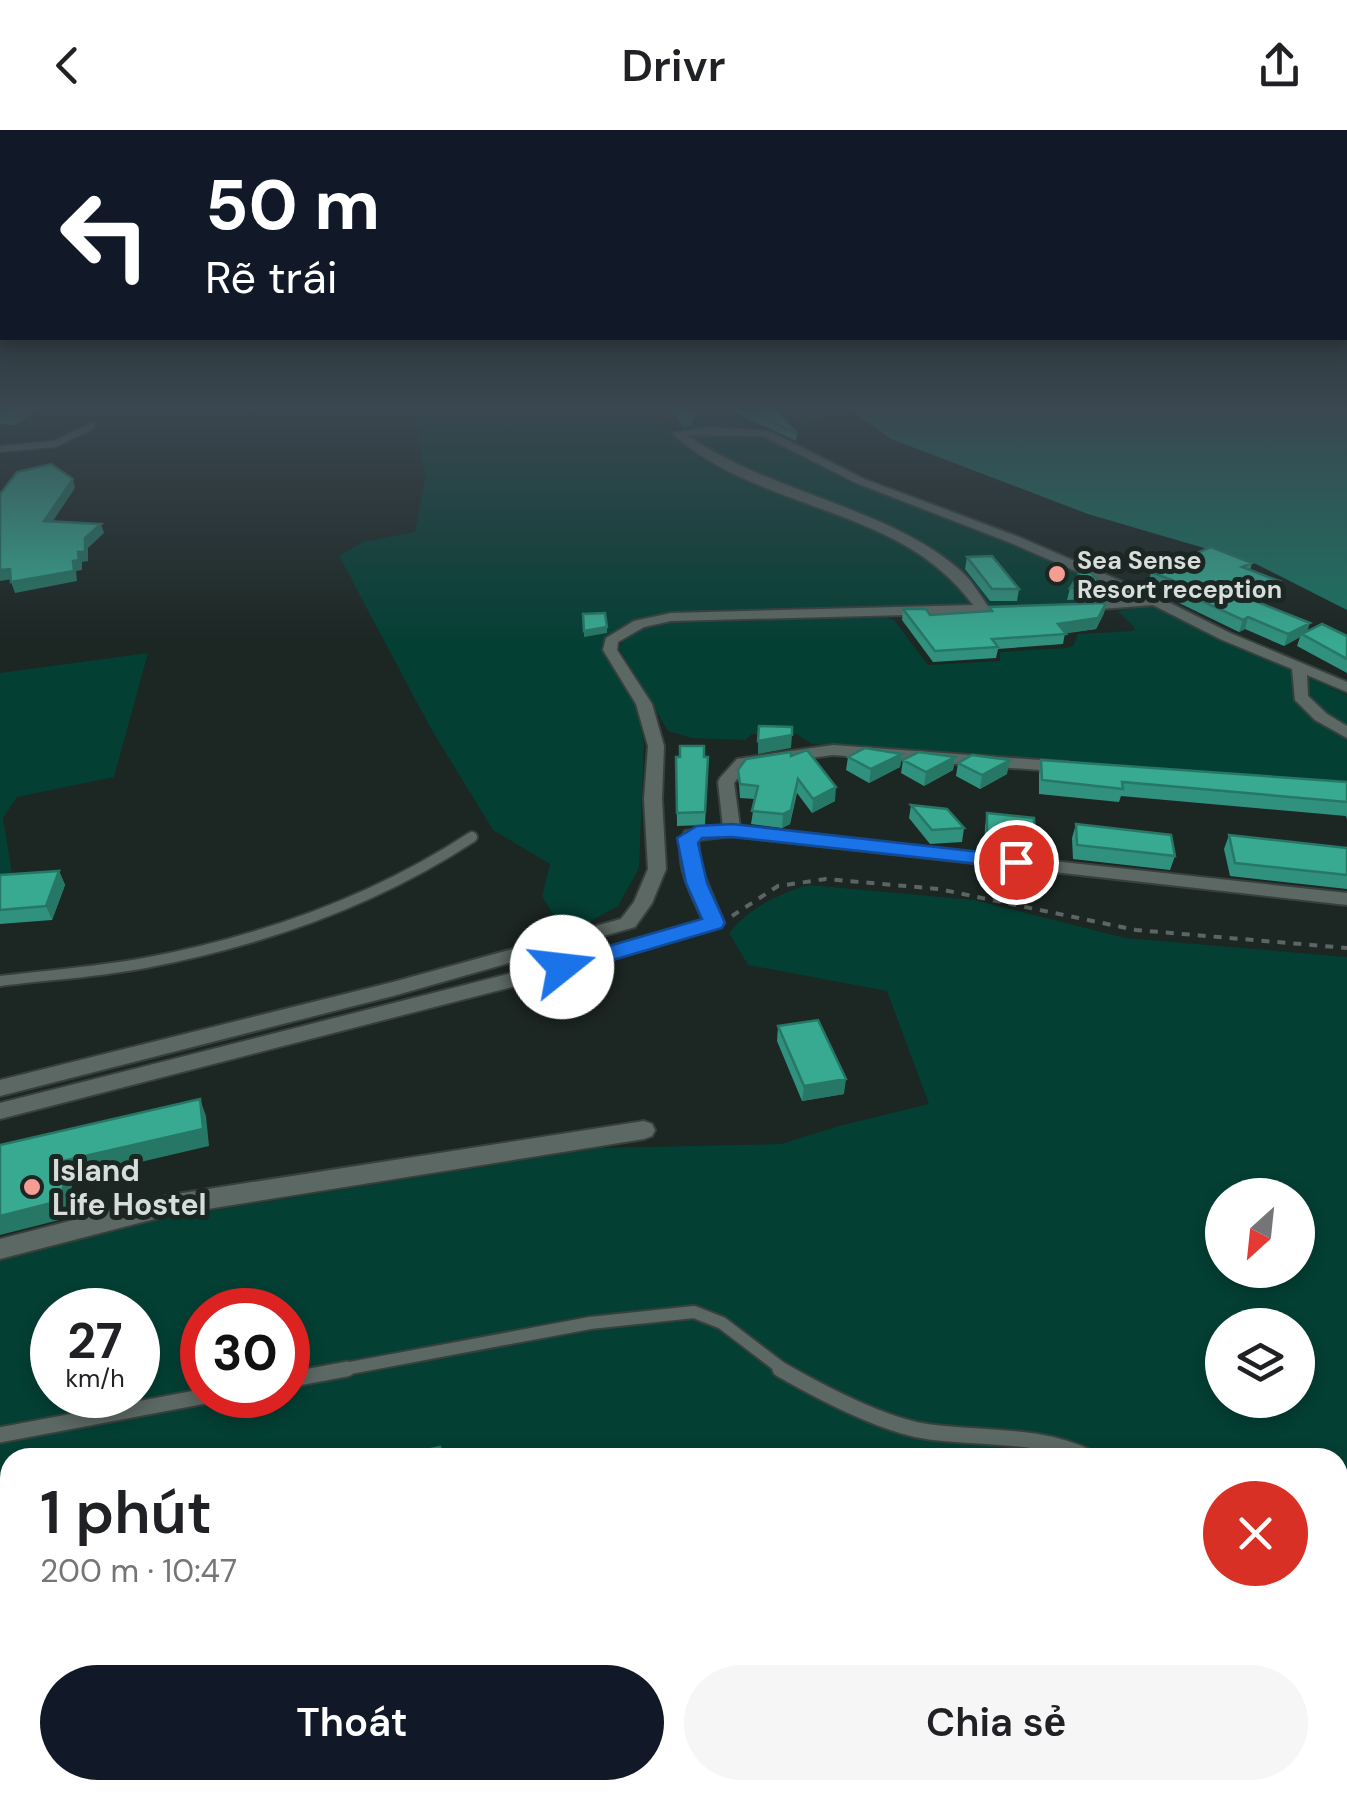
<!DOCTYPE html>
<html lang="vi">
<meta charset="utf-8">
<style>
:root{--surface:#fff;--page:#f6f6f6;--text:#202124;--muted:#757577;--accent:#111827}
body{margin:0;font-family:"DM Sans",sans-serif;background:var(--page);color:var(--text);height:100vh;display:flex;flex-direction:column;font-size:38px;white-space:nowrap}
*{box-sizing:border-box;margin:0}
p{font-size:32px;color:var(--muted)}
.icon{flex:none;width:55px;height:55px;fill:none;stroke:currentColor;stroke-width:2;stroke-linecap:round;stroke-linejoin:round}
.map{position:relative;flex:1;overflow:hidden}
.panel{position:absolute;left:0px;top:1318px;width:1348px;height:352px;display:flex;flex-direction:column;background:var(--surface);border-radius:30px 30px 0 0;box-shadow:0 5px 15px #0003}
.panel>*{flex:none}
.hud{position:absolute;left:0px;top:0px;width:1348px;height:210px;box-shadow:0 5px 15px #0003;background:#111827;color:#fff;overflow:hidden}
.needle{width:65px;rotate:207deg}
.buttons{position:absolute;left:1205px;top:1048px;display:grid;gap:20px}
.buttons a{display:grid;place-items:center;width:110px;height:110px;border-radius:50%;background:var(--surface);box-shadow:0 5px 15px #0003;font-size:50px}
.speed{position:absolute;left:30px;top:1158px;display:flex;gap:20px;font-size:50px;font-weight:700;text-align:center}
.speed>*{display:grid;place-content:center;width:130px;height:130px;border-radius:50%;background:var(--surface);box-shadow:0 5px 15px #0003;line-height:1}
.speed small{font-size:25px;font-weight:400}
.speed .limit{border:15px solid #d22;background:#fff;color:#111}
.pin{position:absolute;display:grid;place-items:center;width:85px;height:85px;color:#fff;margin:-42px;border:5px solid #fff;border-radius:50%;box-shadow:0 2px 10px #0007}
.me{position:absolute;width:110px;margin:-55px;rotate:74deg;stroke-linejoin:round;filter:drop-shadow(0 0 8px #0008)}
.turn{display:flex;align-items:center;gap:35px;height:210px;padding:0 40px;font-size:45px}
.turn .icon{width:130px;height:130px;stroke-width:2.5}
.turn b{display:block;font-size:70px;line-height:85px}
.round{display:grid;place-items:center;flex:none;width:105px;height:105px;border-radius:52px;background:var(--page)}
.head{display:flex;align-items:center;justify-content:space-between;height:170px;padding:0 40px}
h1{font-size:60px;font-weight:600;line-height:75px}
.button{display:flex;gap:20px;margin-top:auto;padding:20px 40px}
.button a{flex:1;height:115px;border-radius:60px;background:var(--accent);color:#fff;font-size:40px;font-weight:600;line-height:115px;text-align:center}
.button a+a{background:var(--page);color:var(--text)}
header{display:flex;justify-content:space-between;align-items:center;height:130px;padding:0 40px;background:var(--surface);font-size:45px;font-weight:600}
.map>svg:first-child{display:block}
.green{fill:#043f34;fill-rule:evenodd}
.water{fill:#1b7463}
.lines{fill:none;stroke-linecap:round;stroke-linejoin:round}
.service-far3-casing{stroke:#38403e;stroke-width:9}
.service-far2-casing{stroke:#38403e;stroke-width:14}
.service-far1-casing{stroke:#38403e;stroke-width:16}
.service-casing{stroke:#38403e;stroke-width:19}
.minor-casing{stroke:#38403e;stroke-width:4}
.path{stroke:#5c6563;stroke-width:4;stroke-dasharray:8 8;stroke-linecap:butt}
.service-far3{stroke:#5c6864;stroke-width:6}
.service-far2{stroke:#5c6864;stroke-width:10}
.service-far1{stroke:#5c6864;stroke-width:12}
.service{stroke:#5c6864;stroke-width:15}
.minor{fill:#5c6864;fill-rule:evenodd}
.wall{fill:#30927e}
.shaded-wall{fill:#277766}
.building{fill:#38aa92;stroke:#277766;stroke-width:2.5}
.route{fill:#1a73e8;stroke:#114b97;stroke-width:2.5}
.poi-dot{fill:#f59c93;stroke:#1c2623;stroke-width:4}
.labels{text-anchor:middle;dominant-baseline:central;stroke-width:10;stroke-linejoin:round;paint-order:stroke}
.far-poi-label{font-size:25px;font-weight:bold;fill:#d6dddb;stroke:#1c2623;text-anchor:start}
.poi-label{font-size:30px;font-weight:bold;fill:#d6dddb;stroke:#1c2623;text-anchor:start}
</style>
<header><svg class="icon" aria-label="back" viewBox="0 0 24 24"><path d="M15 5l-7 7 7 7"/></svg>Drivr<svg class="icon" aria-label="share" viewBox="0 0 24 24"><path d="M12 15V3M7 8l5-5 5 5M5 13v7h14v-7"/></svg></header>
<div class="map">
<svg width="1347" height="1669" viewBox="0 0 1347 1669">
<rect width="100%" height="100%" fill="#1c2623"/>
<path class="green" d="M414 280H650L672 304 754 303 773 308 826 335 1135 466 1133 471 1101 475 670 483C641 487 622 495 601 515L635 574 644 613 639 738 618 776 580 797 555 788 542 766 550 734 493 700 430 597 339 426 363 412 415 402 425 347Z
M663 280H808L824 291 684 300 675 297Z
M1149 475 1347 565V653L812 614 796 604H752L745 610 692 608 668 601 619 518 629 503 654 493 885 487 894 490 928 535 1000 531V522L1066 518 1073 516 1078 504 1133 501 1135 498 1118 481Z
M148 523 114 647 17 667 3 688 12 744 0 753V543Z
M808 755 974 770 1125 808 1347 827V1669H358L352 1660H1338V1328H10V1494L0 1483V1129L165 1088 600 1018 781 1014 839 996 929 974 887 861 748 835 729 803C749 778 778 764 808 755ZM1222 1065H1298V1140H1222ZM52 1180H138V1265H52ZM202 1180H288V1265H202ZM1222 1195H1298V1270H1222Z"/>
<path class="water" d="M849 280H1347V480L1252 432 1088 384 891 309Z"/>
<g class="lines">
<g class="service-far3-casing">
<path id="service-far3" d="M0 319 55 314 92 296"/>
</g>
<g class="service-far2-casing">
<path id="service-far2" d="M0 851C48 845 97 842 145 833 261 811 373 772 472 707"/>
</g>
<g class="service-far1-casing">
<path id="service-far1" d="M334 1241 590 1193 694 1182 722 1193 785 1241"/>
</g>
<g class="service-casing">
<path id="service" d="M780 1239C820 1262 884 1296 930 1302 983 1309 1040 1303 1090 1328
M288 1250 347 1239
M0 1305 211 1265
M1338 1584 1347 1595
M76 1660V1669"/>
</g>
<g class="minor-casing">
<path id="minor" d="M710 297 769 301 864 349 1019 407 1160 468 1230 503 1347 552V562L1307 545 1308 566 1327 584 1347 596V608L1315 590 1295 570 1292 539 1220 509 1153 475 1073 481 1071 478 1078 474 1138 468 1011 413 856 353 763 306 687 305C771 364 890 377 962 442 973 452 981 467 990 479L983 483 671 491 644 497 618 512 617 520 652 574 664 616 662 669 666 739 652 773 635 797 393 866 0 966V950L393 852 621 789 634 772 648 739 644 669 648 616 636 574 603 520 606 508 634 491 671 483 973 475C900 374 759 383 672 303Z
M833 615 1068 632 1076 637 1068 642 833 625 748 636 734 653 740 697 1347 763V775L732 706 698 710 700 735 724 793 721 797 562 844 0 989V973L559 831 703 790C691 764 671 729 685 701L723 697 718 652 720 648 737 629Z
M644 991 652 994 655 1000 652 1006 644 1009 170 1085 0 1129V1109L170 1065Z
M0 1526 10 1530V1563L0 1559Z
M362 1660H402L405 1669H365Z"/>
</g>
<path class="path" d="M732 786 778 756 826 749 939 759 1136 800 1347 818"/>
<use href="#service-far3" class="service-far3"/>
<use href="#service-far2" class="service-far2"/>
<use href="#service-far1" class="service-far1"/>
<use href="#service" class="service"/>
<use href="#minor" class="minor"/>
</g>
<path class="wall" d="M0 280H39L15 295 0 294Z
M671 280H699L691 296 684 297Z
M729 280H776L797 303 796 311Z
M967 427 1019 459 1017 471H990L965 439Z
M1252 433 1250 440 1279 451 1275 463 1256 472 1307 501 1347 506V543L1297 516 1300 507 1284 516 1245 499 1239 502 1173 470 1174 464 1148 454 1151 442Z
M1104 456 1101 468 1067 470 1070 458Z
M1106 473 1104 483 1096 499 1065 503 1063 514 998 519 996 528 933 532 902 490 903 479 930 485 989 481V477Z
M902 624 900 637 869 653 846 640 848 627Z
M791 626 835 671 812 683 797 663 790 694 782 698 751 694 755 669 740 668 738 640Z
M676 627H708L705 695 677 696Z
M955 627 953 640 924 656 901 643 903 630Z
M1041 630 1347 652V689L1346 686 1121 666 1119 672 1039 664V644Z
M958 633 1007 644 980 659 956 646Z
M911 675 964 698 962 712 930 714 909 688Z
M987 683 1035 711 1032 725 984 720 985 697Z
M1076 694 1175 726 1170 740 1073 729 1072 708Z
M1229 705 1347 718V759L1230 746 1224 719Z
M59 741 65 755 52 790 0 794V745Z
M778 896 844 964 802 971 777 911Z
M1338 1339 1347 1344V1417H1338Z
M1338 1450 1347 1475V1490L1341 1498H1338Z
M1086 1660H1166L1163 1664 1142 1669H1090Z"/>
<path class="shaded-wall" d="M22 280H39L15 295 12 287Z
M695 280H699L691 296 684 297V290Z
M73 349 75 358 47 400 44 391Z
M101 394 104 403 88 418V431L82 432V440L76 441 77 451 15 463 11 452 73 431 85 408Z
M10 439 13 449 0 451V440Z
M1279 451 1275 463 1241 479 1245 467Z
M1106 473 1104 483 1096 499 1056 505 1058 494Z
M1248 487 1245 499 1239 502 1243 490Z
M1310 493 1306 505 1302 504 1300 507 1284 516 1288 504Z
M607 497V503L584 507V501Z
M792 605 791 618 758 624V611Z
M902 624 900 637 869 653 871 639Z
M955 627 953 640 924 656 926 642Z
M1010 630 1007 644 980 659 982 645Z
M798 649 790 694 782 698 783 684Z
M836 657 835 671 812 683 813 669Z
M59 741 65 755 52 790 46 776Z
M846 949 844 964 802 971 804 956Z
M200 969 206 986 209 1016 72 1048 71 1087 0 1105V1086L63 1031Z"/>
<path class="building" d="M0 280H22L12 287 0 286Z
M676 280H695L691 289 684 290Z
M745 280H776L797 303Z
M51 334 73 349 44 391 101 394 85 408V422H78L79 430 73 431 74 441 11 452 10 439 0 440V364L17 342Z
M1211 417 1252 433 1242 437 1279 451 1245 467 1310 493 1288 504 1248 487 1243 490 1176 459 1184 455 1151 442Z
M992 426 1019 459H992L967 427Z
M1084 436 1104 456 1070 458Z
M1106 473 1098 488 1058 494 1066 504 992 509 998 517 935 521 903 479H926L930 485 992 481 989 477Z
M605 483 607 497 584 501 583 484Z
M1322 494 1347 506V529L1302 504Z
M759 596 792 597V605L758 611Z
M680 616H704V627H708L705 682 677 683 676 627H680Z
M865 618 902 624 871 639 848 627Z
M807 620 836 657 813 669 798 649 791 680 783 684 752 681 758 656 740 654 738 640 746 629 791 622V626Z
M919 622 955 627 926 642 903 630Z
M972 625 1010 630 982 645 958 633Z
M1041 630 1347 652V672L1122 652 1123 659 1042 650Z
M911 675 947 679 964 698 932 700Z
M987 683 1034 688 1035 711 987 706Z
M1076 694 1171 705 1175 726 1077 715Z
M1229 705 1347 718V745L1235 733Z
M59 741 46 776 0 780V745Z
M818 890 846 949 804 956 778 896Z
M200 969 203 999 63 1031V1070L0 1086V1015Z
M440 1317 441 1328H408V1324Z
M1188 1321 1252 1322 1254 1328H1190Z
M1338 1339H1345L1347 1344V1404H1338Z
M1338 1450 1347 1475V1486H1338Z
M1100 1660H1132L1103 1667Z"/>
<linearGradient id="sky" x2="0" y2="1"><stop stop-color="#0f1513"/><stop offset="0.54" stop-color="#3a4750"/><stop offset="1" stop-color="#3a4750" stop-opacity="0"/></linearGradient>
<rect width="1347" height="514" fill="url(#sky)"/>
<path class="route" d="M732 694 1016 726 1026 732 1016 738 732 707 702 708 698 713 707 753 725 793 722 798 562 845 554 843 551 837 554 832 702 789 686 753 677 708 697 696Z"/>
<g class="poi-dot">
<circle cx="1057" cy="444" r="10"/>
<circle cx="32" cy="1057" r="10"/>
</g>
<g class="labels">
<g class="far-poi-label">
<text x="1077" y="430">Sea Sense<tspan x="1077" dy="29">Resort reception</tspan></text>
</g>
<g class="poi-label">
<text x="52" y="1040">Island<tspan x="52" dy="34">Life Hostel</tspan></text>
</g>
</g>
</svg>
<div class="buttons">
<a><svg class="needle" viewBox="-14 -14 28 28"><path d="M0-13l5 13h-10z" fill="#e53935"/><path d="M0 13l5-13h-10z" fill="#757577"/></svg></a>
<a><svg class="icon" aria-label="layers" viewBox="0 0 24 24"><path d="M12 4l9 5-9 5-9-5zM3 14l9 5 9-5"/></svg></a>
</div>
<div class="speed"><div>27<small>km/h</small></div><div class="limit">30</div></div>
<div class="pin" style="left:1016px;top:732px;background:#d93025"><svg class="icon" aria-label="arrive" viewBox="0 0 24 24"><path d="M6 21V4h12l-3 4 3 4H6"/></svg></div>
<svg class="me" style="left:562px;top:837px" viewBox="-20 -20 40 40"><circle r="19" fill="#fff"/><path d="M0-13L10 11 0 6-10 11z" fill="#1a73e8"/></svg>
<div class="hud">
<div class="turn"><svg class="icon" aria-label="left" viewBox="0 0 24 24"><path d="M17 20v-9H6M10 6l-5 5 5 5"/></svg><div><b>50 m</b>Rẽ trái</div></div>
</div>
<section class="panel">
<div class="head"><div><h1>1 phút</h1><p>200 m · 10:47</p></div><a class="round" style="background:#d93025;color:#fff"><svg class="icon" aria-label="close" viewBox="0 0 24 24"><path d="M6 6l12 12M18 6L6 18"/></svg></a></div>
<div class="button"><a>Thoát</a><a>Chia sẻ</a></div>
</section>
</div>
